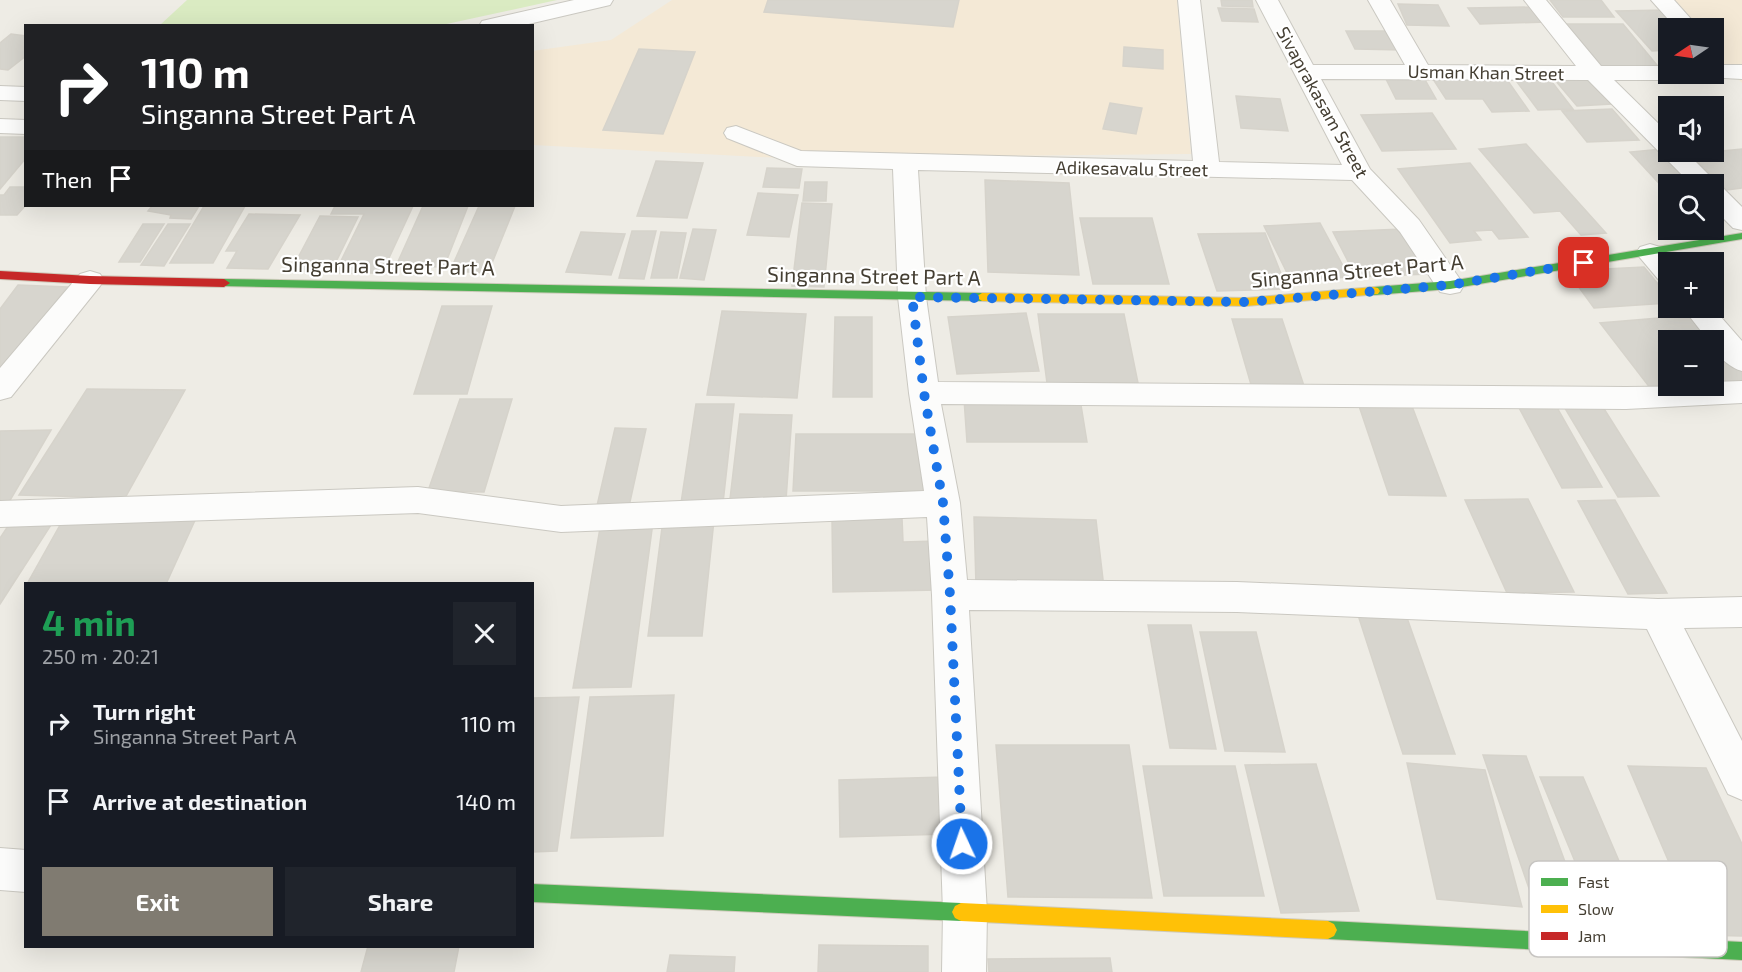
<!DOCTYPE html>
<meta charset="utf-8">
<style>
:root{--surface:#171b24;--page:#20242c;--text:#f1f3f6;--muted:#9ea1a6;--accent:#807b71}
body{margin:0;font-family:"Exo 2",sans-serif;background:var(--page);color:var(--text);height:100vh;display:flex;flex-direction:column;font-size:22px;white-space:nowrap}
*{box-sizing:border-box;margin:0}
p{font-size:20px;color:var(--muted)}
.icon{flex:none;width:33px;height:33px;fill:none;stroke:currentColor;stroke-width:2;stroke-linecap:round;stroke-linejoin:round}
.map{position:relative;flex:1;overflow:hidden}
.details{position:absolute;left:24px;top:582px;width:510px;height:366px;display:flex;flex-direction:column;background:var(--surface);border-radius:0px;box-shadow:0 6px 24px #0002}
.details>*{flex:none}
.hud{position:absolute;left:24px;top:24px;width:510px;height:183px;border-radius:0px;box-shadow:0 6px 24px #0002;background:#202124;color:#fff;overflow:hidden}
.needle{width:39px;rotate:257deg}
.controls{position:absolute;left:1658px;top:18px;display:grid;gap:12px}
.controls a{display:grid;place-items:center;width:66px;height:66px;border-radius:0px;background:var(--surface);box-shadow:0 6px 24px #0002;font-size:30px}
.pin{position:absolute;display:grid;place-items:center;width:51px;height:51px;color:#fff;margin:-26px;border-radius:12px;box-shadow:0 3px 9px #0006}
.me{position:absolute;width:66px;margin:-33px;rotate:357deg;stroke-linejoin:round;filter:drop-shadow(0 0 4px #0008)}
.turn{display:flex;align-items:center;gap:21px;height:126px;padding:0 18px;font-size:27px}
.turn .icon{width:78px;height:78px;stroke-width:2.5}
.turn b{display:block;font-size:42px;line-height:51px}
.then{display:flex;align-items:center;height:57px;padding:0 18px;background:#0003;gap:12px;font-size:22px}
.round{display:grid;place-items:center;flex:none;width:63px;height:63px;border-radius:0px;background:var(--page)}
.headline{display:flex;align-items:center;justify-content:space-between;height:102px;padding:0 18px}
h1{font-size:36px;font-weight:700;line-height:45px;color:#1e9e55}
.primary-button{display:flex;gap:12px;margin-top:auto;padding:12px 18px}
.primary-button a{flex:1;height:69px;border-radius:0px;background:var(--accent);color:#fff;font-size:24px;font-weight:700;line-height:69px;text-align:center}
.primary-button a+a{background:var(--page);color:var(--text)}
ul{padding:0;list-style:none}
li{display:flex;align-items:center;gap:18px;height:78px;padding:0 18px}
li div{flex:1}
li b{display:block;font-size:22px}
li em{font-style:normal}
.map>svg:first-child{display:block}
.commercial{fill:#f4e9d6}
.green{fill:#daebc2}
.building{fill:#d7d5ce;stroke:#d6d3cb;stroke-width:1.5;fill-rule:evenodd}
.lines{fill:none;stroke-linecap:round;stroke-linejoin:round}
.street-casing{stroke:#cac8c1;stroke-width:2}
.fast-casing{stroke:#cecabb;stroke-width:2}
.slow-casing{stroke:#cecabb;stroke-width:2}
.jam-casing{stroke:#cecabb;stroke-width:2}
.street{fill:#fcfcfb;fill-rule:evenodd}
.fast{fill:#4caf50;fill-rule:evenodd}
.slow{fill:#ffc107;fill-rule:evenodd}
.jam{fill:#c62828;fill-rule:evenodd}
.route{stroke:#1a73e8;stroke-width:10;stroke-dasharray:0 18}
.labels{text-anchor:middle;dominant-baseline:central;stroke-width:4.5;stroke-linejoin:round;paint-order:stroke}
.far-street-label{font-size:18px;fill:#443e32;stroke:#fff}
.street-label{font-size:21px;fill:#443e32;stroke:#fff}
.key{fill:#fff;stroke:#c7c5c2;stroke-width:1.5}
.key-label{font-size:16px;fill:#443e32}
</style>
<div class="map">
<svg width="1742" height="972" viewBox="0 0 1742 972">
<rect width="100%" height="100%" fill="#eeece5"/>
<path class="commercial" d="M672 0H1177L1191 154 780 158 533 145 532 51 611 40Z
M1664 0H1742V83L1713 52V28H1691Z"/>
<path class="green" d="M187 0H557L442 25H160Z"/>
<path class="building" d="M768 0H959L953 27 764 12Z
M1221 0H1252L1253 7 1222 6Z
M1550 0H1601L1614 17H1563Z
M1398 4 1438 5 1449 26 1407 25Z
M1533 7 1546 22 1480 24 1468 8Z
M1218 8 1254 9 1258 22 1222 21Z
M1667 10 1685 28H1668V50L1652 51 1616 11Z
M1563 24H1623L1661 70H1598Z
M1346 31H1393L1402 50 1355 49Z
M11 34 26 36V56L8 70 0 69V43Z
M1124 47 1163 50V69L1123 66Z
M639 49 695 52 663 134 603 130Z
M1545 73 1573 109 1538 110 1511 74Z
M1503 74 1529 111 1492 112 1483 99H1446L1431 76Z
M1587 77 1611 104 1577 106 1554 79Z
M1424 78 1436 99H1396L1386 79Z
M1236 96 1280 99 1288 131 1241 128Z
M1110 103 1142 108 1136 134 1103 129Z
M1612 109 1639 140 1587 142 1562 111Z
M1432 113 1456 149 1382 151 1361 115Z
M0 137H26V158L0 189Z
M1526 144 1606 233 1581 235 1560 211 1534 213 1479 149Z
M1662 149 1696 184H1668V193L1630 152Z
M1742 149V188L1727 190 1690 154Z
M656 161 703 163 687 218 637 216Z
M1470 163 1528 237 1499 239 1492 230 1474 231 1481 240 1450 243 1398 169Z
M767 168 802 169 799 188 763 187Z
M985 180 1069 183 1079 275 988 272Z
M805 182H827L826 201H803Z
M10 187H26V205L17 215H0V195H4Z
M758 193 798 195 789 237 747 235Z
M802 203 832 204 824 287 792 286Z
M152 206H199L191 219 170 218 171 215 148 211Z
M204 206H245L213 263H170Z
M335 206H413L382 273H335L364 214H331Z
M423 206H468L444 267 396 266Z
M479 206H515L488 273 450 271Z
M249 214 300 215 268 269 227 268 237 251H226Z
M320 216 358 217 331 272 291 271Z
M1080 218H1152L1169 284H1093Z
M1320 223 1349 277 1291 281 1264 226Z
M143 224H164L140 262H119Z
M168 224H190L164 266 141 265Z
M693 229 716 230 704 280 680 278Z
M1402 229 1428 274 1356 277 1333 232Z
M632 231H656L644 279 619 278Z
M581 232 625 234 611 275 566 272Z
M661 232 686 233 677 278H651Z
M1265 233 1287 289 1217 291 1198 234Z
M1644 267 1668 296V303L1594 308 1567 271Z
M18 285 67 287 0 377V309Z
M442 306H492L467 394H414Z
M722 311 806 314 797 398 707 395Z
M1026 313 1039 371 957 374 948 317Z
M1038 314H1124L1138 383H1047Z
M1695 315 1742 370V385L1654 393 1600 323ZM1668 340H1713V386H1668Z
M835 317H872V397H833Z
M1232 319H1282L1305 389 1252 388Z
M87 389 185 390 125 498 19 495Z
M460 399H512L484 492 428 491Z
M964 399H1080L1087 442H967Z
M1357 400 1410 401 1446 496 1389 495Z
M696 404H734L723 503H681Z
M1517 404H1555L1602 487 1562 488Z
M1601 404 1659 496 1618 497 1563 405Z
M740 414 792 415 786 500 730 499Z
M615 428 646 429 628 511 596 510Z
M51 430 5 509H0V431Z
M796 434H924L926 491H793Z
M1528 499 1574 592 1507 593 1465 500Z
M1615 500 1667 593 1628 594 1578 501Z
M197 516 166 584H27L64 518Z
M974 517 1096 520 1104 588 976 585Z
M902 518 903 542 936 541 939 590 833 592 832 519Z
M663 520H714L702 636H648Z
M601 522H653L631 687 573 688Z
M10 523 51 525 0 604V538Z
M1358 615H1406L1455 754H1403Z
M1148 625H1191L1216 749 1170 748Z
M1200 632H1256L1285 752 1225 751Z
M674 695 663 836 571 838 590 697Z
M579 697 557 851 532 852V698Z
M996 745H1129L1152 898 1008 897Z
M1483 755 1526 756 1589 927 1542 926Z
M1407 763 1485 770 1522 907 1437 899Z
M1316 764 1359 911 1281 913 1245 765Z
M1143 766H1235L1264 896H1164Z
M1628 766 1706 768 1742 844V936L1700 935Z
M944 777 949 834 840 837 839 780Z
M1540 777H1583L1643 917H1598Z
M819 945 928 946V972H818Z
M368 946H459L454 972H361Z
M670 955 735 957 734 972H667Z
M1110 958 1112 972H989L988 959Z"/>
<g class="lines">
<g class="street-casing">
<path id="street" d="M574 0H613L610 5 520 26H479L482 21Z
M1178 0H1200L1219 162 1342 165 1256 0H1278L1313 65H1405L1368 0H1390L1428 65 1576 66 1524 0H1546L1601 66H1668V74H1679L1676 78 1668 80H1614L1668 133V152H1686L1718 184 1717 186 1722 187 1742 207V230L1733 228 1713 208V184H1691L1588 80 1321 79 1370 169 1419 220 1464 285 1460 292 1450 294 1440 292 1400 232 1352 180 918 170 926 297 938 382 1626 387 1713 386V382L1742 381V403L1626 409 941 404 960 503 967 580 1237 582 1658 599 1742 597V627L1684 628 1742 741V800L1728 794 1647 629 1237 612 969 610 987 912 986 972H942L943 912 932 595 927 517 561 532 418 513 0 527V501L418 487 561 506 924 491 909 393 898 297 893 169 797 166 727 138 724 133 727 128 736 126 801 151 1193 161Z
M1651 0H1674L1699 28H1676Z
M1713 65H1742V79L1705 77 1702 74H1713Z
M0 86 26 87V101L0 100Z
M0 119 26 120V134L0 133Z
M1650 244 1660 247 1674 262H1668V282L1658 279 1636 253 1640 247Z
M90 271 100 274 104 280 100 286 11 397 0 400V368L80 274Z
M1683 308H1713L1742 341V371C1730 368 1713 354 1713 340H1708Z
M0 848 26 850V892L0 890Z"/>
</g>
<g class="fast-casing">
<path id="fast" d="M1742 233V239L1450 289 1374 295 1368 291 1374 287 1450 281Z
M224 279 982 293 988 297 982 301 220 286 218 283Z
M532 884 961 903 967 906 970 912 967 918 961 921 532 902Z
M1328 921 1742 942V960L1328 939 1322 936 1319 930 1322 924Z"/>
</g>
<g class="slow-casing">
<path id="slow" d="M1374 287 1378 288 1380 291 1378 294 1246 306 982 301 976 297 982 293 1246 298Z
M961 903 1328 921 1334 924 1337 930 1334 936 1328 939 961 921 955 918 952 912 955 906Z"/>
</g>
<g class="jam-casing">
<path id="jam" d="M0 271 90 276 224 279 230 283 224 287 90 284 0 279Z"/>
</g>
<use href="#street" class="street"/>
<use href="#fast" class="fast"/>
<use href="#slow" class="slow"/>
<use href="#jam" class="jam"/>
</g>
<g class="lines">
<path class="route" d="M962 844 950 595 943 503 924 393 912 297 1246 302 1450 285 1584 263"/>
</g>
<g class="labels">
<g class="far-street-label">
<text transform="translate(1486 72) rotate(1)">Usman Khan Street</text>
<text transform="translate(1323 102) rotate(61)">Sivaprakasam Street</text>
<text transform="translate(1132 168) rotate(1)">Adikesavalu Street</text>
</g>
<g class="street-label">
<text transform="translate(388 265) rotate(1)">Singanna Street Part A</text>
<text transform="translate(1357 270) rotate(-5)">Singanna Street Part A</text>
<text transform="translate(874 275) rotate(1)">Singanna Street Part A</text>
</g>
</g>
<rect x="1529" y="861" width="198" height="96" rx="9" class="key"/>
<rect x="1541" y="878" width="27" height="8" fill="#4caf50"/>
<rect x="1541" y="905" width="27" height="8" fill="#ffc107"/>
<rect x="1541" y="932" width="27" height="8" fill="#c62828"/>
<g class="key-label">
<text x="1578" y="888">Fast</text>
<text x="1578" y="915">Slow</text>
<text x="1578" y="942">Jam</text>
</g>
</svg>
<div class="controls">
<a><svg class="needle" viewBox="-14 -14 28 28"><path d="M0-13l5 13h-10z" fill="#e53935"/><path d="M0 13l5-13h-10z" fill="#9ea1a6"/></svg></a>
<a><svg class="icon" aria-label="sound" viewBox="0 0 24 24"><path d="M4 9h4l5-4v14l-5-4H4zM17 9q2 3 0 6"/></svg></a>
<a><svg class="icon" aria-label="search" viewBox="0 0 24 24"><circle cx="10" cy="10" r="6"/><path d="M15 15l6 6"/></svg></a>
<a>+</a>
<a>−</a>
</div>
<div class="pin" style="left:1584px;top:263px;background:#d93025"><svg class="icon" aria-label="arrive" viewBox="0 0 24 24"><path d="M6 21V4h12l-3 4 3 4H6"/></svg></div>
<svg class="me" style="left:962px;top:844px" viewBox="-20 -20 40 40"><circle r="17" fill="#1a73e8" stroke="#fff" stroke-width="3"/><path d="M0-11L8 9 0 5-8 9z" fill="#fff"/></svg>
<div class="hud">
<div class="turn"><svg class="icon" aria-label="right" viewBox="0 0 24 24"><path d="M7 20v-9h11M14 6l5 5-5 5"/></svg><div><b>110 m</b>Singanna Street Part A</div></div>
<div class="then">Then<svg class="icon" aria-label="arrive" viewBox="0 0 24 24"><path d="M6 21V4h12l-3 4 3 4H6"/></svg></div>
</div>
<section class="details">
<div class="headline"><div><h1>4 min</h1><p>250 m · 20:21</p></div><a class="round"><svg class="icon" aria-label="close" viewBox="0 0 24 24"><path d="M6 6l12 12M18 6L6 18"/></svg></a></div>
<ul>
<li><svg class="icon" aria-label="right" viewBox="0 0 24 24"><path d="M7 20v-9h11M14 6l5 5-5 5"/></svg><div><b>Turn right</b><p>Singanna Street Part A</p></div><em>110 m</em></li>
<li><svg class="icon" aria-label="arrive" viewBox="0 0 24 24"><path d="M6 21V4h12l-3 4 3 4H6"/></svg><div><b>Arrive at destination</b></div><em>140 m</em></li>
</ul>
<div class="primary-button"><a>Exit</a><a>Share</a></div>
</section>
</div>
